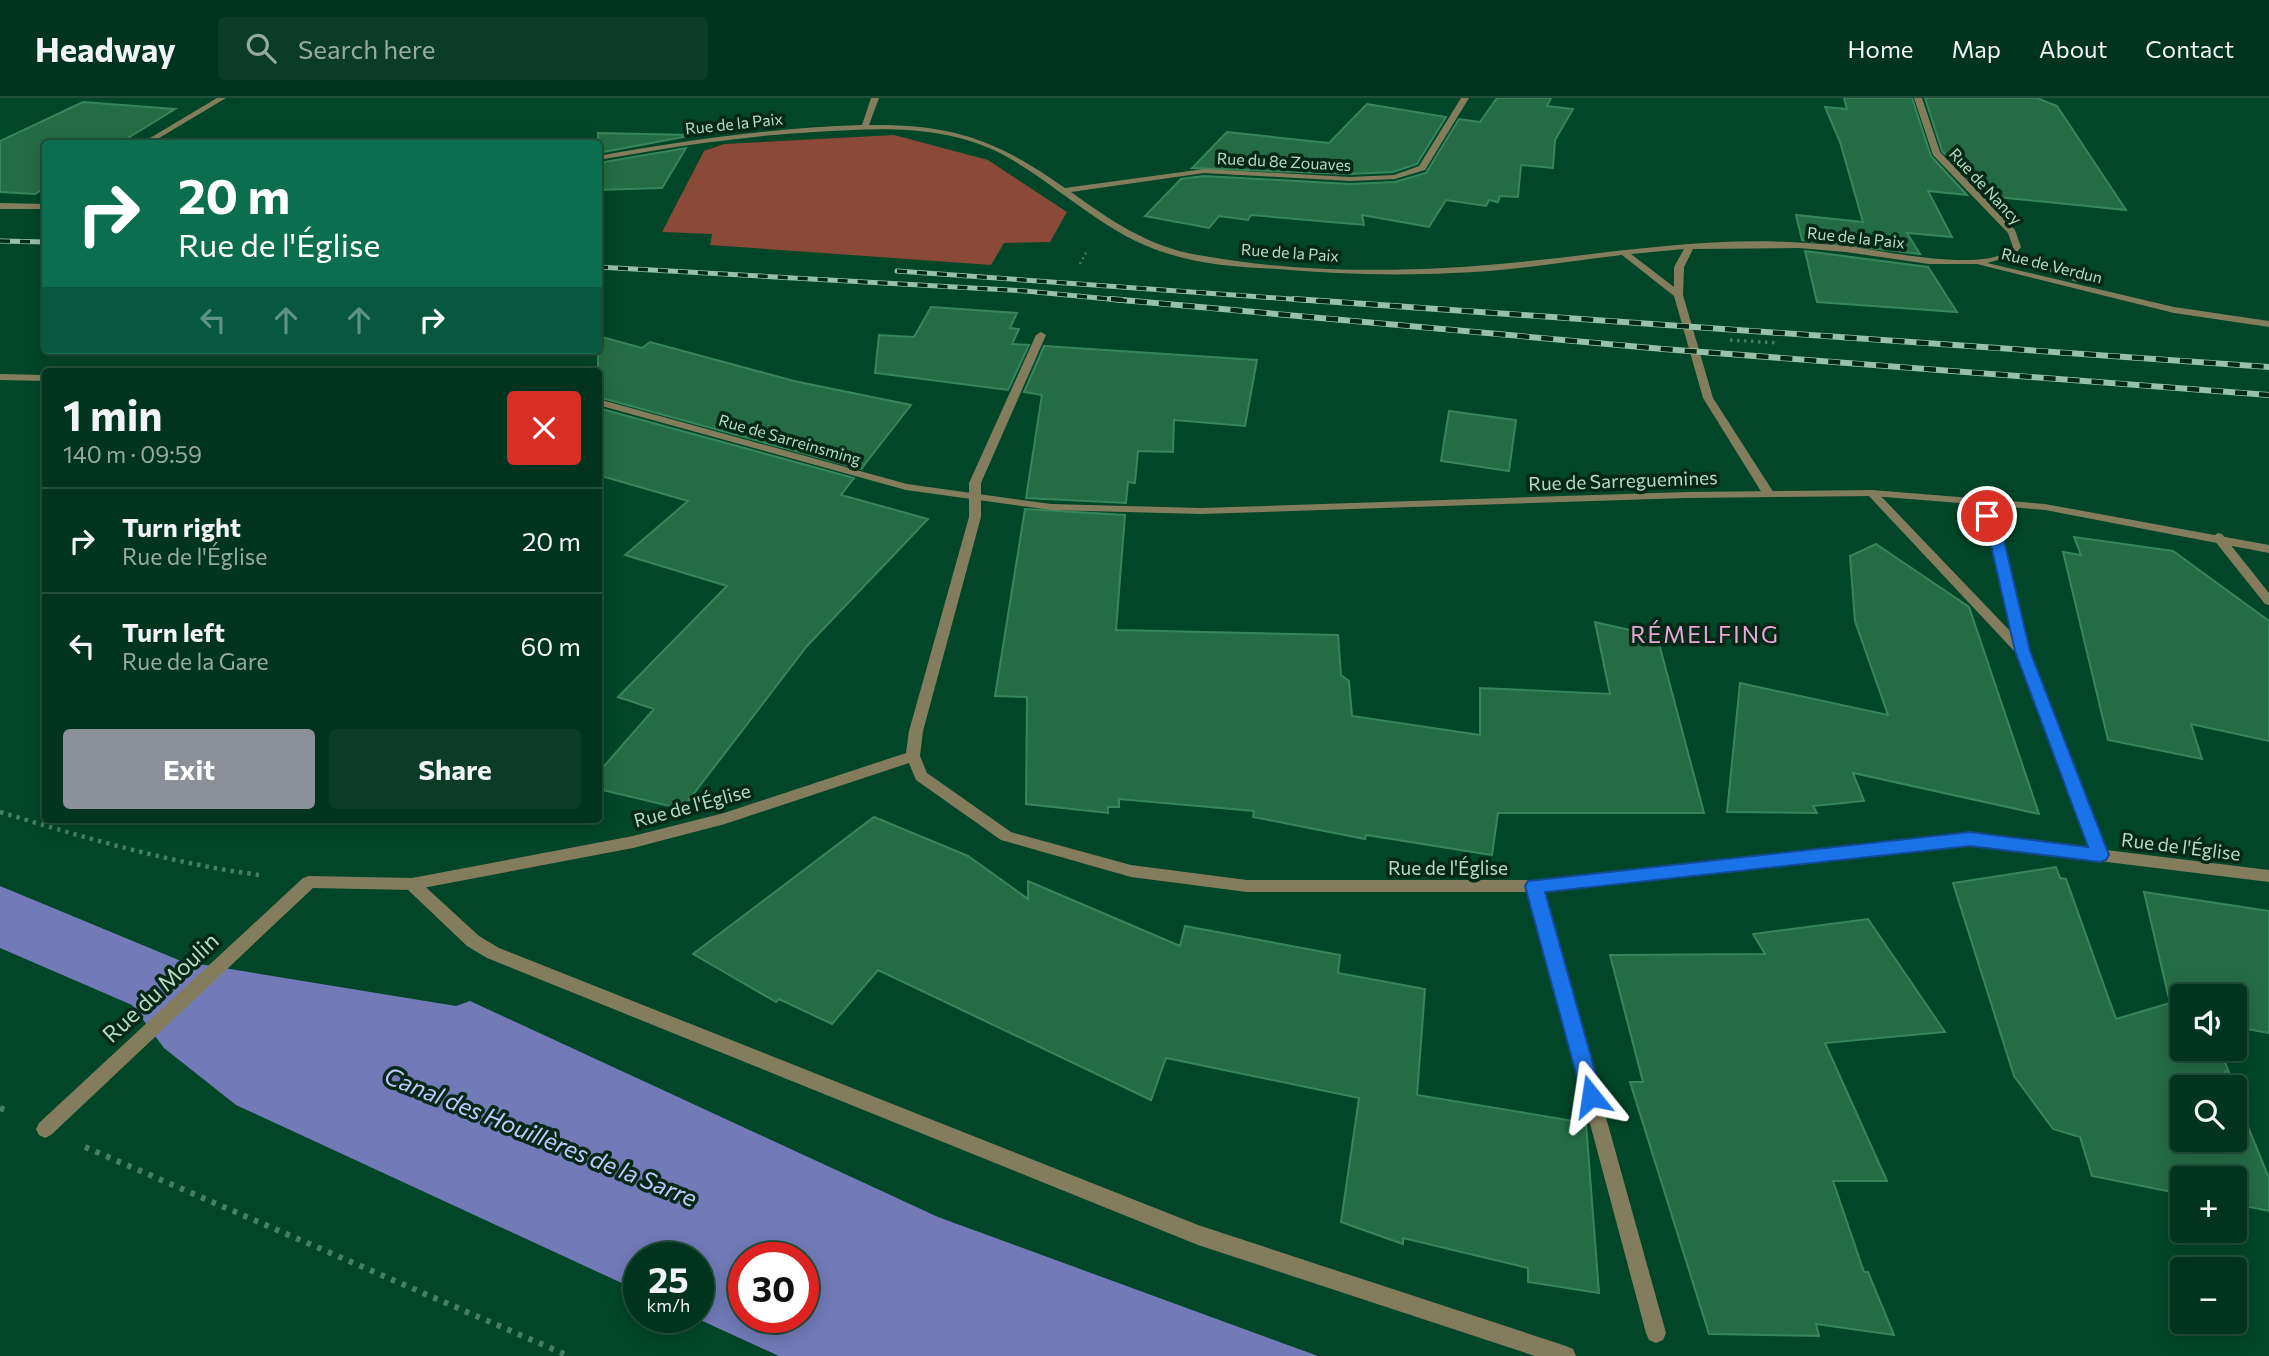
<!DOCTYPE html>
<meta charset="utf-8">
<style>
:root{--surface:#01341e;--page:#0b3c27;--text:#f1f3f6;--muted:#96aaa4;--line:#234f3c;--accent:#8c9099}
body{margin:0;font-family:Commissioner,sans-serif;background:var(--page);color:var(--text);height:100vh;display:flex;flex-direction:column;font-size:26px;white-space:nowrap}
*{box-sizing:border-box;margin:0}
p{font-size:23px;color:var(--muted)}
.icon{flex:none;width:38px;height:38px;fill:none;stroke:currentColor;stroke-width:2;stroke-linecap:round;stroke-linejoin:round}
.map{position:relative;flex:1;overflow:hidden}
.drawer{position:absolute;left:42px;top:270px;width:560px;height:455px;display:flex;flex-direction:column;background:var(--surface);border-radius:7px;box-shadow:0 4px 18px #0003,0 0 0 2px var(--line)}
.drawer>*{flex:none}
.hud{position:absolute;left:42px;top:42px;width:560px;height:214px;border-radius:7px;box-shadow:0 4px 18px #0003,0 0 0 2px var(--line);background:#0b6e4f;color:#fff;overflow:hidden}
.tools{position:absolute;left:2170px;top:886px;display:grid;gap:14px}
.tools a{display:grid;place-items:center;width:77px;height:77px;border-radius:7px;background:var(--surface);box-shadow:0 4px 18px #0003,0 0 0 2px var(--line);font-size:35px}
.speed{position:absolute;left:623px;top:1144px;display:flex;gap:14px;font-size:35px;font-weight:700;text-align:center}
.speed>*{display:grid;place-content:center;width:91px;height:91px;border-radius:50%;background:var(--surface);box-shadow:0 4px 18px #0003,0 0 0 2px var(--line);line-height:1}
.speed small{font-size:18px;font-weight:400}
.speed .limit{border:10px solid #d22;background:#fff;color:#111}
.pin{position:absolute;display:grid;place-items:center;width:60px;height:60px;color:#fff;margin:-30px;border:4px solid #fff;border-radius:50%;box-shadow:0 2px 7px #0007}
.me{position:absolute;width:77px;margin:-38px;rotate:345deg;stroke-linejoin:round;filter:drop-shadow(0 0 5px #0008)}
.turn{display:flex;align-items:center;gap:24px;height:147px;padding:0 21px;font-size:32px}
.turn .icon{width:91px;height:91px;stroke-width:2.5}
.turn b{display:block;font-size:49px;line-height:60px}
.lanes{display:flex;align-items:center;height:66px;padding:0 21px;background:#0003;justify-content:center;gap:35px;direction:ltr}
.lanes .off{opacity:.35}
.round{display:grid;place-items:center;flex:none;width:74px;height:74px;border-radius:7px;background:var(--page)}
.headline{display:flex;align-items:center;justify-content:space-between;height:119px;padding:0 21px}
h1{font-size:42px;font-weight:700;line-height:52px}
.button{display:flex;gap:14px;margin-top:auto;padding:14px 21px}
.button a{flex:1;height:80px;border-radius:7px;background:var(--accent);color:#fff;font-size:28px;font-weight:700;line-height:80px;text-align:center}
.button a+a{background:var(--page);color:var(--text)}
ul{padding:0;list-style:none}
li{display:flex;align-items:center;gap:21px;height:105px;padding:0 21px;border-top:2px solid var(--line)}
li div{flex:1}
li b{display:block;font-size:26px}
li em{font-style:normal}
header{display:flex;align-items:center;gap:42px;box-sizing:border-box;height:98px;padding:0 35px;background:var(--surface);border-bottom:2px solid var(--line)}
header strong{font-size:33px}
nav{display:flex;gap:38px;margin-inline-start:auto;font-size:24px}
.search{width:490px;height:63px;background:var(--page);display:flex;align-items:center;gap:18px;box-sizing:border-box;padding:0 24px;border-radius:7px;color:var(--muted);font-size:26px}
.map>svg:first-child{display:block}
.green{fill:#8b4a37}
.water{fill:#727bb8;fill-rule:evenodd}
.building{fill:#256c46;stroke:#37865b;stroke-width:2}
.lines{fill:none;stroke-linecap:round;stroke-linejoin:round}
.path-far3{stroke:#467f63;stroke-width:2.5;stroke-dasharray:2 3.5;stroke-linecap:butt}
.path-far2{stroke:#467f63;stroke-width:3.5;stroke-dasharray:2.5 4.5;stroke-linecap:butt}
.path-far1{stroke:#467f63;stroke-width:4.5;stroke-dasharray:3.5 5;stroke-linecap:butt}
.path{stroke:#467f63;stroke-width:6;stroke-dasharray:4.5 7;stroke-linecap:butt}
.service{fill:#847d5d;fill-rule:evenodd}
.minor{fill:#847d5d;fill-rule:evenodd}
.tertiary{fill:#847d5d;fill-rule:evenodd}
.rail-far1-casing{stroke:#97c2a9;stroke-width:5}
.rail-casing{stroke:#97c2a9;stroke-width:6}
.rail-far1{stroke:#062817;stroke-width:3.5;stroke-dasharray:10;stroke-linecap:butt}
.rail{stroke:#062817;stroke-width:4.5;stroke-dasharray:12;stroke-linecap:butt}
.route{fill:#1a73e8;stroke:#114b97;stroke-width:2}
.labels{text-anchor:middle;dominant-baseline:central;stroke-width:7;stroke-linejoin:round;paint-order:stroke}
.far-street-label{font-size:16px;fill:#b7dcc4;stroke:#062817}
.street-label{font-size:19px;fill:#b7dcc4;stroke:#062817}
.quarter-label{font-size:23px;letter-spacing:2px;fill:#eaa7d8;stroke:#062817}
.near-street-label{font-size:23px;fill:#b7dcc4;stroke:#062817}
.near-water-label{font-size:24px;font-style:italic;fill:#c0caff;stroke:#062817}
</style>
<header>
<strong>Headway</strong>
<div class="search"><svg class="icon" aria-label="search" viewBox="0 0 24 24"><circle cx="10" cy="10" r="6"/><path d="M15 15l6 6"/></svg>Search here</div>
<nav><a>Home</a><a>Map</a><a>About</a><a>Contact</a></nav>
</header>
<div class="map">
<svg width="2269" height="1258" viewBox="0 0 2269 1258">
<rect width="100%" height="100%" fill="#014628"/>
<path class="green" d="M894 37 988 62 1067 114 1050 144 1004 145 991 167 710 147 712 136 662 134 704 53 724 46Z"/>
<path class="water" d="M0 788 181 863 456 908 470 903 938 1119 1318 1258H779L696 1220 698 1160H639V1193L236 1007 164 950 132 907 0 850ZM744 1160H803V1220H744Z"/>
<path class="building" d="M1497 0H1551L1547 8 1573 11 1555 42 1553 70 1521 67 1518 99 1500 98 1498 104 1489 102 1486 108 1446 102 1429 129 1362 117 1364 127 1251 117 1248 122 1219 118 1209 130 1145 118 1181 81 1204 78 1350 86 1395 84 1426 75 1459 21 1480 24Z
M1844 0H1912L1931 58 1967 97 1928 93 1952 139 1907 135 1920 156 1802 142 1796 117 1863 124 1840 44 1825 9 1847 11Z
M1925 0H2037L2057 8 2126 112 1986 98 1942 53Z
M83 4 175 11 118 46H46V89L35 96 0 94V43Z
M1367 6 1446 19 1417 66 1393 74 1350 76 1192 70 1227 34 1329 45Z
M598 35 694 37 598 55Z
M686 50 662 90 598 92V65Z
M1805 153 1928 169 1957 214 1817 204Z
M931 209 1017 215 1010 230 1019 231 1012 246 1029 247 1008 292 875 275 879 237 914 239Z
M598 238 642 250 650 244 794 283 911 307 861 371 598 299Z
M1044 248 1257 262 1245 328 1174 322 1173 354 1138 353 1135 385 1128 384 1126 405 1026 400 1042 297 1024 294Z
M598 310 854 380 841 397 928 421 807 548 682 711 598 691V675L654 611 618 599 727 488 625 457 688 403 598 377Z
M1449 313 1516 322 1509 373 1441 363Z
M1025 411 1125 417 1116 532 1338 537 1341 577 1349 583 1352 618 1480 637V590L1610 596 1595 524 1657 538 1704 715H1498L1492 757 1366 737 1365 741 1253 719 1254 713 1119 701V709H1108V715L1026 706 1027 599 995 598Z
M2074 439 2173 453 2269 523V643L2191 626 2202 661 2108 642 2063 454 2081 457Z
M1876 446 1969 509 2039 716 1853 675 1864 703 1813 708 1817 715 1727 714 1740 585 1888 617 1855 523 1850 458Z
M874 719 968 758 1028 801V783L1180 848 1185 828 1340 857 1338 875 1425 891 1417 997 1586 1025 1599 1195 1528 1184V1170L1403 1140V1146L1341 1124 1359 1000 1166 960 1151 1002 878 872 832 926 779 901 776 904 693 856Z
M2056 769 2060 780 2066 781 2116 921 2170 905 2144 794 2269 813V935L2235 929V898H2182V950H2219L2229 974 2225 973 2231 989H2182V1041H2235V997L2269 1080V1113L2235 1106V1080H2182V1096L2092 1078 2080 1039 2053 1031 2014 978 1953 785Z
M1868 821 1945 934 1825 945 1887 1083H1833L1864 1174H1868L1894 1237 1816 1226 1819 1238 1709 1236 1630 984H1643L1610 857 1765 856 1753 836Z"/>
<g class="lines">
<path class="path-far3" d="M1080 166 1087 153"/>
<path class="path-far2" d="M1730 242 1778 245"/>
<path class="path-far1" d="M0 714C86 740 170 765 259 777"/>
<path class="path" d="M0 1010 10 1014
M85 1049 569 1258"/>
<path class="service" d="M412 780 418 782 479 838 499 850 1198 1127 1566 1248 1573 1251 1576 1258H1535L1198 1147 487 860 467 848 406 790 404 786 406 782Z"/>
<path class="minor" d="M217 0H226L149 46H140Z
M871 0H879L869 27C953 26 997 42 1065 90L1204 71 1350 79 1394 77 1419 68 1461 0H1469L1425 72 1395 81 1350 83 1204 75 1071 94C1110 122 1149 149 1198 157 1303 176 1414 175 1520 164 1610 155 1698 140 1789 144 1808 145 1828 146 1847 148 1881 152 1989 177 2013 149L2008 135 1933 57 1914 0H1922L1940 54 2015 132 2021 149 2017 154 2084 182 2076 184 2012 158 1987 165 2174 209 2269 223V229L2174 215 1977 166H1929L1846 154 1799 150 1693 151 1684 169 1683 197 1713 300 1774 395 1768 398 1762 395 1703 300 1674 198 1622 157C1565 164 1509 173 1452 175 1394 178 1335 176 1277 171 1240 169 1201 167 1166 155 1102 135 1056 84 998 54 941 26 876 30 815 34 742 38 670 49 598 62V58C686 42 773 30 862 27ZM1684 151 1674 169V189L1631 156Z
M0 105 46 106V111H0Z
M1041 234 1046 237 981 385V419L923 633 920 658 927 675 1011 734 1131 767 1247 782H1534L1970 735 2090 750 2016 555 1868 397 1866 395 1872 392 1876 393 2011 534 1989 434 1973 402 1979 399 1985 402 2001 434 2029 553 2106 752 2269 772V784L1970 747 1543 793 1666 1235 1663 1242 1656 1245 1649 1242 1646 1235 1528 794H1247L1131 779 1001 742 916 682 909 665 725 726 633 750 412 792 313 790 51 1037 45 1040 39 1037 36 1031 39 1025 303 780 309 778 412 780 633 738 724 715 906 655 909 633 969 419V385L1036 237Z
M2218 435 2222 436 2269 495V507L2265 506 2214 442 2212 439Z"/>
<path class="tertiary" d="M0 276 46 277V283L0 282Z
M598 301 907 386 1051 406 1201 410 1686 394 1872 392 2045 406 2269 447V455L2045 412 1872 398 1686 400 1201 416 1051 412 906 392 598 307Z"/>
<g class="rail-far1-casing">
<path id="rail-far1" d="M0 143 46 144
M598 169 1025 193 1130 203
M897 173 1319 203"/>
</g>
<g class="rail-casing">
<path id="rail" d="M1111 201 1663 251 2269 297
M1294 201 2269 269"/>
</g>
<use href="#rail-far1" class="rail-far1"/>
<use href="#rail" class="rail"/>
</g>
<path class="route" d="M1987 414 1992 415 2002 434 2030 553 2109 757 2106 762 2100 764 1970 748 1545 794 1602 998 1599 1005 1591 1008 1584 1005 1525 788 1528 783 1970 734 2088 749 2015 553 1988 434 1980 418Z"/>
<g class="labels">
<g class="far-street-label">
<text transform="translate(734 25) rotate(-6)">Rue de la Paix</text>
<text transform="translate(1284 63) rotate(3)">Rue du 8e Zouaves</text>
<text transform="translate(1986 88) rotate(47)">Rue de Nancy</text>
<text transform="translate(1856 139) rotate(6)">Rue de la Paix</text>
<text transform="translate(1290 154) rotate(4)">Rue de la Paix</text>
<text transform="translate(2052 167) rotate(14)">Rue de Verdun</text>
<text transform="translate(790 341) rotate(16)">Rue de Sarreinsming</text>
</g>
<g class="street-label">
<text transform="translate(1623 382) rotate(-2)">Rue de Sarreguemines</text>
<text transform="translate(692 707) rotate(-15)">Rue de l'Église</text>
<text transform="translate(2181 748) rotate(7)">Rue de l'Église</text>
<text x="1448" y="769">Rue de l'Église</text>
</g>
<g class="quarter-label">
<text x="1705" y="536">RÉMELFING</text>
</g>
<g class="near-street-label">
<text transform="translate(160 889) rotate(-43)">Rue du Moulin</text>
</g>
<g class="near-water-label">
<text transform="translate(541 1038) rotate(22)">Canal des Houillères de la Sarre</text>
</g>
</g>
</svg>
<div class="tools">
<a><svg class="icon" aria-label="sound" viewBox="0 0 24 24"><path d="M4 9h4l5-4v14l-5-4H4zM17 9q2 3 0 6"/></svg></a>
<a><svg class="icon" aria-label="search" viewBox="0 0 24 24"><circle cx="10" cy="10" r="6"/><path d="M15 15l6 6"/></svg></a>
<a>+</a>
<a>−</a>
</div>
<div class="speed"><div>25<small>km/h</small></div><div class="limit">30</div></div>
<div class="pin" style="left:1987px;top:418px;background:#d93025"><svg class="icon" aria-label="arrive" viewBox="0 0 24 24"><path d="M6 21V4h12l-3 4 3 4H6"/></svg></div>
<svg class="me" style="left:1591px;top:998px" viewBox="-20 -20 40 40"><path d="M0-17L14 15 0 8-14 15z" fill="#1a73e8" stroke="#fff" stroke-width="4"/></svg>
<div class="hud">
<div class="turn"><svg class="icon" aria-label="right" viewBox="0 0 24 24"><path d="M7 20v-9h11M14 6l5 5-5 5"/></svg><div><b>20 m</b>Rue de l'Église</div></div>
<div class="lanes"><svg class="icon off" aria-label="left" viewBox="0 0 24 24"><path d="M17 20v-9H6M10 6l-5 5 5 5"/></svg><svg class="icon off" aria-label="ahead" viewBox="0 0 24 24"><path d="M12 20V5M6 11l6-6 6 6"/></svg><svg class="icon off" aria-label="ahead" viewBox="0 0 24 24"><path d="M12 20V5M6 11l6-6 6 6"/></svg><svg class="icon" aria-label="right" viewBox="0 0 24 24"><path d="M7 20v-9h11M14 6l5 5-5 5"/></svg></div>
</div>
<section class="drawer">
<div class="headline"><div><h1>1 min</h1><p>140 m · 09:59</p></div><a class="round" style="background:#d93025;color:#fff"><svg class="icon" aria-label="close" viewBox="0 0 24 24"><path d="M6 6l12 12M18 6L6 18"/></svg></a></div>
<ul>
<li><svg class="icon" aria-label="right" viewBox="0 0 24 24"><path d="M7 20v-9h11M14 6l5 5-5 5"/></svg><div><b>Turn right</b><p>Rue de l'Église</p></div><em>20 m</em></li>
<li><svg class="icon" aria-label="left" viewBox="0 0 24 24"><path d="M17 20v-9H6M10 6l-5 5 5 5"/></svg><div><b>Turn left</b><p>Rue de la Gare</p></div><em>60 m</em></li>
</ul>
<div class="button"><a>Exit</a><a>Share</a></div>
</section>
</div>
